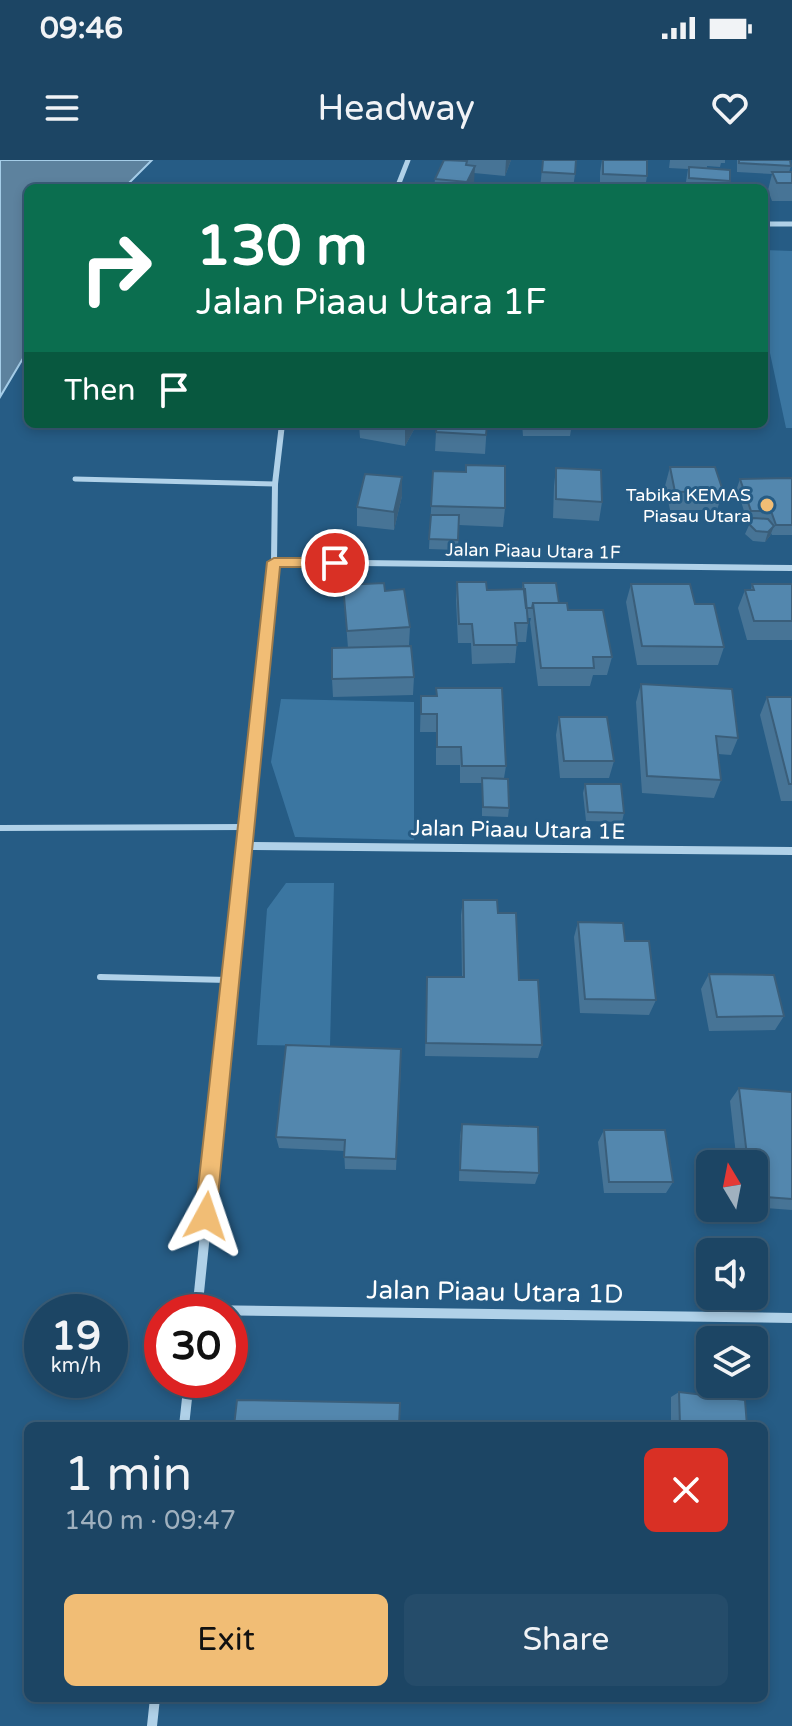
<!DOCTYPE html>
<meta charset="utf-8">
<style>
:root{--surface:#1c4564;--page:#254c6a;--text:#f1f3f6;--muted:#a0b1bf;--line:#3a5d78;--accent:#f1bd75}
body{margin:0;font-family:"Varela Round",sans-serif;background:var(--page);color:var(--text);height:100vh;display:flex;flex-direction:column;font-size:30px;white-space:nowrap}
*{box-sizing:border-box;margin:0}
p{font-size:26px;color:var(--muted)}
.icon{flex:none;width:44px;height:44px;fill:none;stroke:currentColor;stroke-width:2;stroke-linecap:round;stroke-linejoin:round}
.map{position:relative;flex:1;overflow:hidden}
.sheet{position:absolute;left:24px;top:1262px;width:744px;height:280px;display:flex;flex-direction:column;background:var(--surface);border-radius:12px;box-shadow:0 4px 12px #0003,0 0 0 2px var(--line)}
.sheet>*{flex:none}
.top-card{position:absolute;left:24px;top:24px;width:744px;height:244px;border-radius:12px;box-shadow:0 4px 12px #0003,0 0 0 2px var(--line);background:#0b6e4f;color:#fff;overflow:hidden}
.needle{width:52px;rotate:350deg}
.fabs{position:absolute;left:696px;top:990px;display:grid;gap:16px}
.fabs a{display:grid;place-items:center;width:72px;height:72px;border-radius:12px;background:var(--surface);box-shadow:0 4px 12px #0003,0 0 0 2px var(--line);font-size:40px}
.speed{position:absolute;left:24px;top:1134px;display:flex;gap:16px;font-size:40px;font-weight:700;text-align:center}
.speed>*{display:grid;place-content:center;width:104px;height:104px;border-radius:50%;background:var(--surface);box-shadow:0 4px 12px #0003,0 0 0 2px var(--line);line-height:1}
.speed small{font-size:20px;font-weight:400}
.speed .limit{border:12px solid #d22;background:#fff;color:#111}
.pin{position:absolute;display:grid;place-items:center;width:68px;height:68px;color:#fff;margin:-34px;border:4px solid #fff;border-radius:50%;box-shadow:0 2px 8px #0007}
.me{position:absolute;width:88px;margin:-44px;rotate:5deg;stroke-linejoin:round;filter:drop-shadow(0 0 6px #0008)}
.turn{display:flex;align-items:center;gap:28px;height:168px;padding:0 40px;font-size:36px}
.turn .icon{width:104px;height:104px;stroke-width:2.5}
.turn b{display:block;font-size:56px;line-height:68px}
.then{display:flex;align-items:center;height:76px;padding:0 40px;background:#0003;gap:16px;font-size:30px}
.round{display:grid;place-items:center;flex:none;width:84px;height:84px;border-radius:12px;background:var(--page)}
.headline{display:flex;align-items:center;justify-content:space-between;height:136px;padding:0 40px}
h1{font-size:48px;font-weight:600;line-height:60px}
.button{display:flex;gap:16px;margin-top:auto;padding:16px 40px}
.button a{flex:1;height:92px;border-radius:12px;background:var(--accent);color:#111;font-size:32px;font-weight:600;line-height:92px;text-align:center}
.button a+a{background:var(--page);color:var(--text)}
.status{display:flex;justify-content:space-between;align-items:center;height:56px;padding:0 40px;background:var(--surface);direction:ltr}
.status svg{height:22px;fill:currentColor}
header{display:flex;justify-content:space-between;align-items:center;height:104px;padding:0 40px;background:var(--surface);font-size:36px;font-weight:600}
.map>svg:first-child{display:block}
.green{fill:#3b76a1}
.water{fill:#5d829e;stroke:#a5cde8;stroke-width:2}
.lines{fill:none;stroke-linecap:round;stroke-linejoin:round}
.lane-far1{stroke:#b0d1e8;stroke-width:5}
.lane{stroke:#b0d1e8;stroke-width:6}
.street-far3{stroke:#b0d1e8;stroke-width:5}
.street-far2{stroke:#b0d1e8;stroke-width:6}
.street-far1{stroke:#b0d1e8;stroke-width:8}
.street{stroke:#b0d1e8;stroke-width:10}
.wall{fill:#477496}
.shaded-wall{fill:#3a5e7a}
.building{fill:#5387ae;stroke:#3a5e7a;stroke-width:2}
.route{fill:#f1bd75;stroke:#9d7b4c;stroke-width:2}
.poi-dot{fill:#f1bd75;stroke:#265c85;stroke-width:3}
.labels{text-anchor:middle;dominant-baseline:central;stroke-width:6;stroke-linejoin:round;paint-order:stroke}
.far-poi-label{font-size:18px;fill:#fff;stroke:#265c85;text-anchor:end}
.far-street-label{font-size:18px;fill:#fff;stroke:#265c85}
.street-label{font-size:22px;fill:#fff;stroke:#265c85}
.near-street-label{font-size:26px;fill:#fff;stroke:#265c85}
</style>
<div class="status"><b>09:46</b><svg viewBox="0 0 49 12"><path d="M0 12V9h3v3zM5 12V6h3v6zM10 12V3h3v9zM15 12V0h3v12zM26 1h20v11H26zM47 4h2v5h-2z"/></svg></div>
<header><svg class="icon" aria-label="menu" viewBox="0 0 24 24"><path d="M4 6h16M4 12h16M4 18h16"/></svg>Headway<svg class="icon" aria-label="heart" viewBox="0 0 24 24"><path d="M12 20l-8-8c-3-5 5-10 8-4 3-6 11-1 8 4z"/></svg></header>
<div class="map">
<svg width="792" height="1566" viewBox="0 0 792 1566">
<rect width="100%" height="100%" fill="#265c85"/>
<path class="green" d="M764 90 792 91V268H786L764 165Z
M281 539 414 542V680L295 677 271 602Z
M286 723H334L330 886 257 885 267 749Z"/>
<path class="water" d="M0 0H152L124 28H28V190L0 237Z"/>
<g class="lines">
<path class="lane-far1" d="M75 319 275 324"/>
<path class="lane" d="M0 668 246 667
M100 817 228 820"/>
<path class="street-far3" d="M397 28 408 0
M764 64H792"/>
<path class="street-far2" d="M274 402 792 408
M256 580 274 402 275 324 282 264"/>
<path class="street-far1" d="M243 686 792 691
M212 1008 256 578"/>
<path class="street" d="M197 1150 792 1158
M197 1152 212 1006
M184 1266 189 1220
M152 1566 155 1538"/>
</g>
<path class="wall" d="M444 0H511L505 16 474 13V24L472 28H434L435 19Z
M543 0 575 14 573 28H540Z
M602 0H647V16L645 28H600V12Z
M670 0H725V3H721L720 7 707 6V9L730 21 729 28H685L688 9 669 8Z
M737 0H790L791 6 789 12H792V41H772L768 30 772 14 737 12Z
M359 264H417L405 286 360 278Z
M487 264 485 294 435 291 436 272Z
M522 264H572L570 276H523Z
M575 264H599L598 268H576Z
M670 307 723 331 717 350H670L665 326Z
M556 308 602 342 599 361 553 358 554 326Z
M433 311 505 348 503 367 459 365 458 390 429 389Z
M402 317V336L394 370 357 366V347Z
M792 318V375H772L771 373 770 376 765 382 753 381 745 374 751 361H747L737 328 740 319Z
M457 422 487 430 522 429 523 423 559 443 568 450 612 497 607 515H593L590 526H538L530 462 531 458H528V463L526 482H517L515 503 472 504 471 483H458L456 440Z
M631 424 695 444 724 487 718 505H637L626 442Z
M752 424H792V480H747L738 448 745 430H751Z
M343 425 385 431 410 467 409 485 414 517 413 535 333 537 332 519 348 488Z
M641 524 738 578 731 595 718 594 721 620 714 638 642 633 636 542Z
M436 528 506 606 504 618 509 648 508 657 482 656V623H460V605H436V572H420L421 536H436Z
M767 537H792V641H781L760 555Z
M559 557 614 601 609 618H560L556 575Z
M585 624 624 653 622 662 586 661 583 633Z
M463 740 498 753 519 820 542 885 538 898 425 896 427 817H462L461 755Z
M578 762 625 781 656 840 649 855 580 853 574 777Z
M709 814 784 856 775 870 709 871 701 829Z
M401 903 396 1010 345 1009 344 991 279 988 276 977Z
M739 928 792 932V1050L754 1047V1004H737L730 941Z
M462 964 539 1013 535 1024 459 1021 460 976Z
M604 970 673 1022 666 1033H604L598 982Z
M679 1232 747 1266H671V1237Z"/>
<path class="shaded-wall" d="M506 0H511L505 16Z
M475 6 474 24 472 28H467V22Z
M407 264H417L405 286V267Z
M402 317V336L394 370V352Z
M774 366 770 376 765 382 768 372Z"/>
<path class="building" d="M444 0 467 1 466 5 475 6 467 22 435 19Z
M543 0H576L575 14 542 12Z
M603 0H647V16L603 14Z
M739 0H790L791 6 739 3Z
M689 7 730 10V21L689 18Z
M772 12H792V23H777Z
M386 264H407L405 267Z
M437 264H487L486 275 436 272Z
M466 305 505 306V348L431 346 433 311 466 312Z
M670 307H715L723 331 675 332Z
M556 308 601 310 602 342 556 339Z
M365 314 402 317 394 352 357 347Z
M792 318V365H776L771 351H751L740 319Z
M431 355H459L458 380 429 379Z
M753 358 768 359 774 366 768 372 756 371 749 364Z
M457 422H486L487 430 525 429 528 463H515L517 485H474L472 464H459Z
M384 423 385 431 404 429 410 467 347 471 343 425Z
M523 423H556L559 443H533L532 448H526Z
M631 424H690L695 444H714L724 487 642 486Z
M752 424H792V461H754L745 430H754Z
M533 443H567L568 450H603L612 497H593L594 508H541Z
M411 486 414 517 332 519V488Z
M641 524 732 529 738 578 716 576 721 620 647 616Z
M436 528H502L506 606H462L461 587H437V554H421V536H437Z
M767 537H792V624H789Z
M559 557H607L614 601H564Z
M482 618 508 619 509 648 483 647Z
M585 624H621L624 653 588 652Z
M463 740H497L498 753H516L519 820H538L542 885 426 883 427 817H464Z
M578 762 623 763 625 781H649L656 840 585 839Z
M709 814 774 815 784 856 717 857Z
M286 885 401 889 396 999 344 997 345 980 276 977Z
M739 928 792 932V1039L754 1036V1004H748Z
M462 964 538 967 539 1013 460 1010Z
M604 970H665L673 1022H609Z
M679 1232 745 1240 747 1266H680Z
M237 1240 400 1243 399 1266H234Z"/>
<path class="route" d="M274 398H335L342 403 335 407H280L216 1056 213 1064 206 1067 198 1064 195 1056 267 402Z"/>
<circle class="poi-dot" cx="767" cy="345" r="8"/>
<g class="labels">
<g class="far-poi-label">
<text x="751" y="335">Tabika KEMAS<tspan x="751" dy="21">Piasau Utara</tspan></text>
</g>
<g class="far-street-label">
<text transform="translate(533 391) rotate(1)">Jalan Piaau Utara 1F</text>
</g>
<g class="street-label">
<text transform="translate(518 670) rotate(1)">Jalan Piaau Utara 1E</text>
</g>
<g class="near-street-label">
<text transform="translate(495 1132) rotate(1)">Jalan Piaau Utara 1D</text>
</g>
</g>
</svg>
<div class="fabs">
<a><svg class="needle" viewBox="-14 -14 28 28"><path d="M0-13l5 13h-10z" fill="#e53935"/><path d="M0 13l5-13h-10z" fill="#a0b1bf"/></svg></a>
<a><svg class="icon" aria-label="sound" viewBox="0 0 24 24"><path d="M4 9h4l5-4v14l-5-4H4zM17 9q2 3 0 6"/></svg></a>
<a><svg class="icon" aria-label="layers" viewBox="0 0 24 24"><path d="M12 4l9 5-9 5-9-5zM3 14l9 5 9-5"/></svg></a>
</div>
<div class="speed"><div>19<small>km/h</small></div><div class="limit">30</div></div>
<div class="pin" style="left:335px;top:403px;background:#d93025"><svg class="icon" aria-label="arrive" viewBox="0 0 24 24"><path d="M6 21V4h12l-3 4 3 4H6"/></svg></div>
<svg class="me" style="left:206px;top:1056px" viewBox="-20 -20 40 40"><path d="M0-17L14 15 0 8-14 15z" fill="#f1bd75" stroke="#fff" stroke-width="4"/></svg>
<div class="top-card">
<div class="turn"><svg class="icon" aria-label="right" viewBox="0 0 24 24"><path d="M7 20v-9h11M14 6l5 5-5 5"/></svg><div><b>130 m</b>Jalan Piaau Utara 1F</div></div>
<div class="then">Then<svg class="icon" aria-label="arrive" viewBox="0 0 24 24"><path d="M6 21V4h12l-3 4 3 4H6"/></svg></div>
</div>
<section class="sheet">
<div class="headline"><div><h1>1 min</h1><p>140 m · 09:47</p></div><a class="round" style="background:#d93025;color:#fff"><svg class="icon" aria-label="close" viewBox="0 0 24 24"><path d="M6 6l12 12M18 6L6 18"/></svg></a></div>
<div class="button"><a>Exit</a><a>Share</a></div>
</section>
</div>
